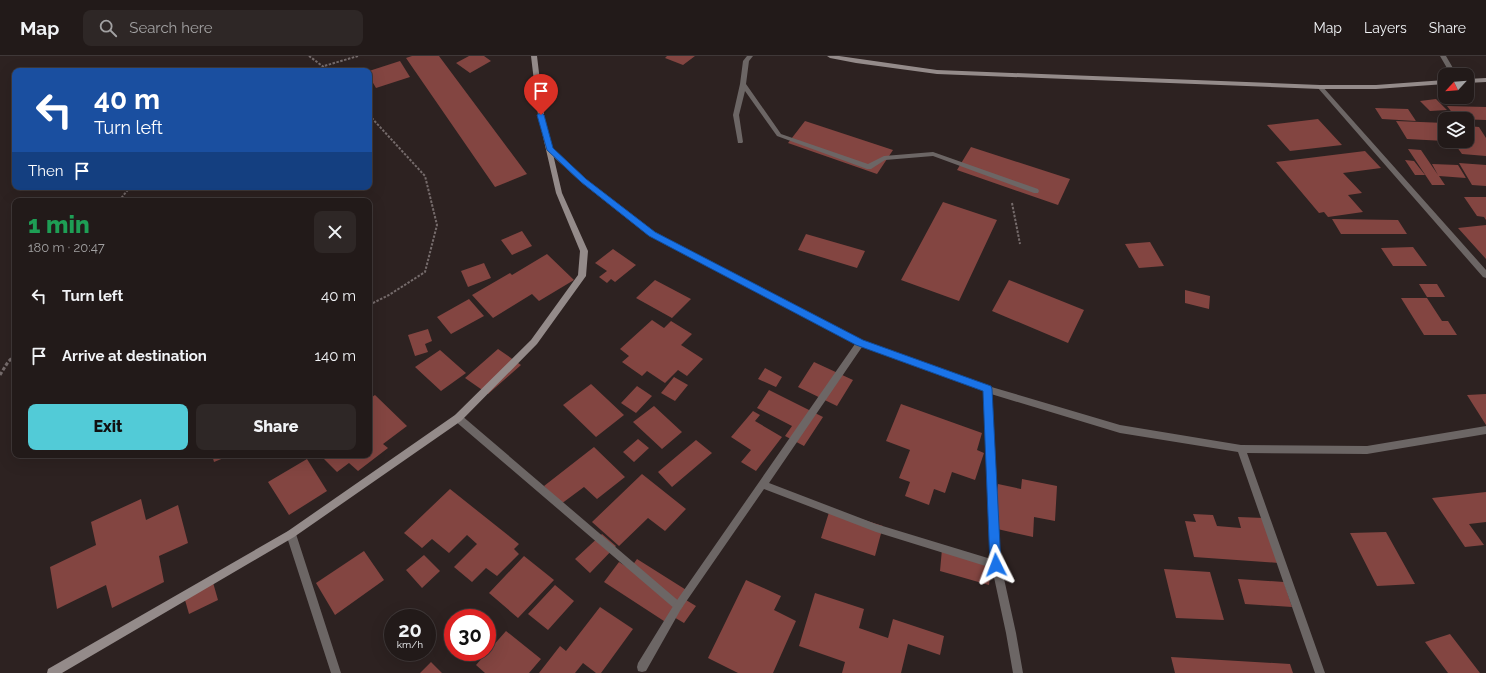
<!DOCTYPE html>
<meta charset="utf-8">
<style>
:root{--surface:#221a19;--page:#2e2726;--text:#f1f3f6;--muted:#a2a1a2;--line:#3f3838;--accent:#52cbd7}
body{margin:0;font-family:Raleway,sans-serif;background:var(--page);color:var(--text);height:100vh;display:flex;flex-direction:column;font-size:15px;white-space:nowrap}
*{box-sizing:border-box;margin:0}
p{font-size:13px;color:var(--muted)}
.icon{flex:none;width:22px;height:22px;fill:none;stroke:currentColor;stroke-width:2;stroke-linecap:round;stroke-linejoin:round}
.map{position:relative;flex:1;overflow:hidden}
.details{position:absolute;left:12px;top:142px;width:360px;height:260px;display:flex;flex-direction:column;background:var(--surface);border-radius:8px;box-shadow:0 4px 16px #0002,0 0 0 1px var(--line)}
.details>*{flex:none}
.top-card{position:absolute;left:12px;top:12px;width:360px;height:122px;border-radius:8px;box-shadow:0 4px 16px #0002,0 0 0 1px var(--line);background:#1a4fa0;color:#fff;overflow:hidden}
.needle{width:26px;rotate:244deg}
.tools{position:absolute;left:1438px;top:12px;display:grid;gap:8px}
.tools a{display:grid;place-items:center;width:36px;height:36px;border-radius:8px;background:var(--surface);box-shadow:0 4px 16px #0002,0 0 0 1px var(--line);font-size:20px}
.speed{position:absolute;left:384px;top:553px;display:flex;gap:8px;font-size:20px;font-weight:700;text-align:center}
.speed>*{display:grid;place-content:center;width:52px;height:52px;border-radius:50%;background:var(--surface);box-shadow:0 4px 16px #0002,0 0 0 1px var(--line);line-height:1}
.speed small{font-size:10px;font-weight:400}
.speed .limit{border:6px solid #d22;background:#fff;color:#111}
.pin{position:absolute;display:grid;place-items:center;width:34px;height:34px;color:#fff;margin:-41px -17px;border-radius:50% 50% 50% 0;rotate:-45deg;box-shadow:0 0 4px #0007}
.pin .icon{rotate:45deg}
.me{position:absolute;width:44px;margin:-22px;rotate:357deg;stroke-linejoin:round;filter:drop-shadow(0 0 3px #0008)}
.turn{display:flex;align-items:center;gap:14px;height:84px;padding:0 16px;font-size:18px}
.turn .icon{width:52px;height:52px;stroke-width:2.5}
.turn b{display:block;font-size:28px;line-height:34px}
.then{display:flex;align-items:center;height:38px;padding:0 16px;background:#0003;gap:8px;font-size:15px}
.round{display:grid;place-items:center;flex:none;width:42px;height:42px;border-radius:8px;background:var(--page)}
.overview{display:flex;align-items:center;justify-content:space-between;height:68px;padding:0 16px}
h1{font-size:24px;font-weight:800;line-height:30px;color:#1e9e55}
.cta{display:flex;gap:8px;margin-top:auto;padding:8px 16px}
.cta a{flex:1;height:46px;border-radius:8px;background:var(--accent);color:#111;font-size:16px;font-weight:800;line-height:46px;text-align:center}
.cta a+a{background:var(--page);color:var(--text)}
ul{padding:0;list-style:none}
li{display:flex;align-items:center;gap:12px;height:60px;padding:0 16px}
li div{flex:1}
li b{display:block;font-size:15px}
li em{font-style:normal}
header{display:flex;align-items:center;gap:24px;box-sizing:border-box;height:56px;padding:0 20px;background:var(--surface);border-bottom:1px solid var(--line)}
header strong{font-size:19px}
nav{display:flex;gap:22px;margin-inline-start:auto;font-size:14px}
.search{width:280px;height:36px;background:var(--page);display:flex;align-items:center;gap:10px;box-sizing:border-box;padding:0 14px;border-radius:8px;color:var(--muted);font-size:15px}
.map>svg:first-child{display:block}
.building{fill:#834541}
.lines{fill:none;stroke-linecap:round;stroke-linejoin:round}
.path-far1{stroke:#756b6b;stroke-width:2;stroke-dasharray:2.5 1.5;stroke-linecap:butt}
.path{stroke:#756b6b;stroke-width:3;stroke-dasharray:3.5 2;stroke-linecap:butt}
.lane{fill:#6c6665;fill-rule:evenodd}
.street{fill:#6c6665;fill-rule:evenodd}
.secondary{fill:#948b8a;fill-rule:evenodd}
.route{fill:#1a73e8;stroke:#114b97}
</style>
<header>
<strong>Map</strong>
<div class="search"><svg class="icon" aria-label="search" viewBox="0 0 24 24"><circle cx="10" cy="10" r="6"/><path d="M15 15l6 6"/></svg>Search here</div>
<nav><a>Map</a><a>Layers</a><a>Share</a></nav>
</header>
<div class="map">
<svg width="1486" height="617" viewBox="0 0 1486 617">
<rect width="100%" height="100%" fill="#2d2221"/>
<path class="building" d="M412 0H439L527 118 495 131 406 2Z
M469 0H484L491 5 470 17 456 7Z
M667 0H695L683 9 665 2Z
M400 5 410 21 376 32 369 20V15Z
M1436 43 1447 54 1430 55 1420 45Z
M1447 50 1486 51V64L1457 63Z
M1375 52 1408 53 1416 65 1382 63Z
M1318 63 1342 89 1290 95 1267 69Z
M805 65 893 94 877 118 788 87Z
M1396 65 1445 67V85L1407 83Z
M1467 70 1479 71 1486 82V100L1462 98 1454 87 1465 88 1463 85H1467Z
M971 91 1070 123 1058 149 957 114Z
M1408 93 1421 94 1438 119 1432 108 1458 109 1466 122 1439 120 1445 129H1432Z
M1365 95 1381 112 1343 117 1362 137 1348 139 1363 156 1328 161 1324 156 1319 157 1276 106Z
M1405 104 1414 105 1425 119H1415Z
M1459 107 1486 109V130L1472 129Z
M1464 141H1486V164L1484 161 1477 160Z
M943 146 997 164 959 245 901 224Z
M1332 163 1398 164 1407 178H1341Z
M1486 169V203L1458 172Z
M522 175 532 190 512 199 501 184Z
M806 178 865 195 857 212 798 194Z
M1150 186 1164 210 1139 212 1125 188Z
M1413 191 1427 210H1393L1381 192Z
M613 193 636 209 615 226 611 223 607 227 599 221 607 215 595 207Z
M547 198 574 224 539 245 532 238 493 262 472 239 510 217 512 219Z
M484 207 491 222 468 231 461 215Z
M655 224 691 243 672 262 636 242Z
M1009 224 1084 254 1068 287 992 255Z
M1419 228H1437L1445 241H1427Z
M1185 234 1210 240 1209 253 1185 247Z
M1401 242H1427L1442 265H1448L1457 279H1424Z
M469 243 484 260 451 278 437 261Z
M652 264 664 272 671 265 692 278 681 289 703 303 687 320 678 314 665 327 647 315 642 320 622 306 629 300 620 293Z
M428 273 432 285 425 288 428 296 415 300 408 279Z
M498 293 521 309 488 338 465 322Z
M440 294 466 317 441 335 415 311Z
M814 306 853 324 837 350 798 331Z
M765 312 782 321 776 331 758 323Z
M674 321 688 329 675 345 661 337Z
M591 328 624 359 596 381 563 349Z
M637 330 652 340 636 357 621 347Z
M769 334 823 361 804 390 785 380 792 370 757 352Z
M1486 338V369L1467 339Z
M375 339 407 370 383 388 388 392 358 415 349 407 337 416 320 399H369V343Z
M901 348 982 377 977 394 984 397 975 424 952 416 945 437 934 433 929 449 905 440 910 426 899 422 910 394 886 385Z
M654 350 682 376 662 393 633 366Z
M753 355 760 359 755 365 782 381 756 415 741 406 751 394 731 381Z
M638 383 649 392 634 406 623 396Z
M696 384 712 397 672 431 658 416Z
M594 391 625 421 597 443 584 431 561 448 544 430Z
M212 399H231L214 406Z
M307 403 327 435 289 459 268 426Z
M642 418 686 453 665 475 648 462 619 490 592 466Z
M1022 423 1057 430 1055 465 1034 461 1033 481 993 472 998 428 1021 433Z
M450 433 519 488 514 493 519 498 497 520 486 512 472 526 454 511 477 488 467 479 449 497 432 483 422 492 404 477Z
M1486 436V466L1469 468 1484 489 1465 491 1432 442Z
M141 443 146 464 178 449 188 487 159 500 164 526 112 552 106 529 57 553 50 511 96 489 91 466Z
M830 453 883 470 875 500 821 482Z
M1193 458 1213 459 1217 470 1241 472 1238 461 1264 462 1279 507 1194 501 1185 465 1196 466Z
M1386 476 1415 528 1377 530 1350 477Z
M602 478 616 490 590 517 575 503Z
M942 493 992 506 989 529 940 515Z
M364 495 384 524 335 559 316 527Z
M424 499 440 515 422 532 406 514Z
M524 500 554 524 518 562 489 537Z
M637 503 691 537 686 544 696 550 684 567 672 560 667 567 604 526 619 506 630 513Z
M1164 513 1210 516 1224 564 1176 562Z
M212 523 218 544 189 558 183 537Z
M1238 523 1284 526 1292 551 1245 548Z
M746 524 781 540 774 554 796 565 773 617H738L708 602Z
M555 529 574 545 548 574 528 558Z
M815 537 864 553 859 572 888 582 893 563 944 580 940 599 908 588 901 617H842L845 606 799 590Z
M600 551 633 573 601 617H596L583 607 575 617H539L560 590 566 595Z
M506 575 541 603 529 617H485L476 609Z
M1450 578 1480 617H1448L1425 586Z
M1171 601 1290 608 1293 617H1175Z
M431 606 442 617H420Z"/>
<g class="lines">
<path class="path-far1" d="M309 0 329 15
M319 15 324 10 358 0
M369 59 425 120 437 169 425 216 389 239 369 249
M119 145 130 131
M1012 147 1020 188"/>
<path class="path" d="M0 319 8 306 15 299"/>
<path class="lane" d="M747 0H753L749 5 746 28 781 78 868 108 884 100 933 96 1038 133 1039 135 1038 137H1034L933 100 885 104 871 113H867L777 80 745 35 739 59 743 86 742 87H738L733 59 740 28 743 5Z
M458 358 461 359 681 547 683 550 681 553 678 555 675 553 455 365 454 362 455 359Z"/>
<path class="street" d="M1440 0H1446L1457 19H1451Z
M1320 29 1322 30 1486 214V222L1483 221 1318 32V30Z
M547 91H551L586 123 655 176 863 285 988 330 1120 369 1241 389 1367 390 1486 370V378L1367 398 1247 397 1325 617H1315L1238 396 1120 377 991 338 1001 509 1016 577 1023 617H1013L1006 577 992 512 876 476 764 433 681 553 646 615 642 616 638 615 637 611 638 607 675 547 855 288 649 180 582 127 547 95ZM862 291 983 335 991 503 876 468 769 427Z
M291 474 294 475 296 478 341 617H331L286 478 288 475Z"/>
<path class="secondary" d="M531 0H537L544 59 562 137 588 195 586 220 537 288 461 365 294 481 62 617H47L48 613 288 475 455 359 531 284 578 219 580 195 556 137 538 59Z
M827 0H839L937 14 1320 29H1376L1445 24V28L1376 33H1320L937 18 856 7 830 2Z
M1486 22V26L1467 27V23Z"/>
</g>
<path class="route" d="M541 56 544 59 553 92 586 123 655 176 863 284 991 330 992 333 1001 509 999 513 996 514 992 513 990 509 983 335 856 289 649 180 581 126 547 94 537 59Z"/>
</svg>
<div class="tools">
<a><svg class="needle" viewBox="-14 -14 28 28"><path d="M0-13l5 13h-10z" fill="#e53935"/><path d="M0 13l5-13h-10z" fill="#a2a1a2"/></svg></a>
<a><svg class="icon" aria-label="layers" viewBox="0 0 24 24"><path d="M12 4l9 5-9 5-9-5zM3 14l9 5 9-5"/></svg></a>
</div>
<div class="speed"><div>20<small>km/h</small></div><div class="limit">30</div></div>
<div class="pin" style="left:541px;top:59px;background:#d93025"><svg class="icon" aria-label="arrive" viewBox="0 0 24 24"><path d="M6 21V4h12l-3 4 3 4H6"/></svg></div>
<svg class="me" style="left:996px;top:509px" viewBox="-20 -20 40 40"><path d="M0-17L14 15 0 8-14 15z" fill="#1a73e8" stroke="#fff" stroke-width="4"/></svg>
<div class="top-card">
<div class="turn"><svg class="icon" aria-label="left" viewBox="0 0 24 24"><path d="M17 20v-9H6M10 6l-5 5 5 5"/></svg><div><b>40 m</b>Turn left</div></div>
<div class="then">Then<svg class="icon" aria-label="arrive" viewBox="0 0 24 24"><path d="M6 21V4h12l-3 4 3 4H6"/></svg></div>
</div>
<section class="details">
<div class="overview"><div><h1>1 min</h1><p>180 m · 20:47</p></div><a class="round"><svg class="icon" aria-label="close" viewBox="0 0 24 24"><path d="M6 6l12 12M18 6L6 18"/></svg></a></div>
<ul>
<li><svg class="icon" aria-label="left" viewBox="0 0 24 24"><path d="M17 20v-9H6M10 6l-5 5 5 5"/></svg><div><b>Turn left</b></div><em>40 m</em></li>
<li><svg class="icon" aria-label="arrive" viewBox="0 0 24 24"><path d="M6 21V4h12l-3 4 3 4H6"/></svg><div><b>Arrive at destination</b></div><em>140 m</em></li>
</ul>
<div class="cta"><a>Exit</a><a>Share</a></div>
</section>
</div>
